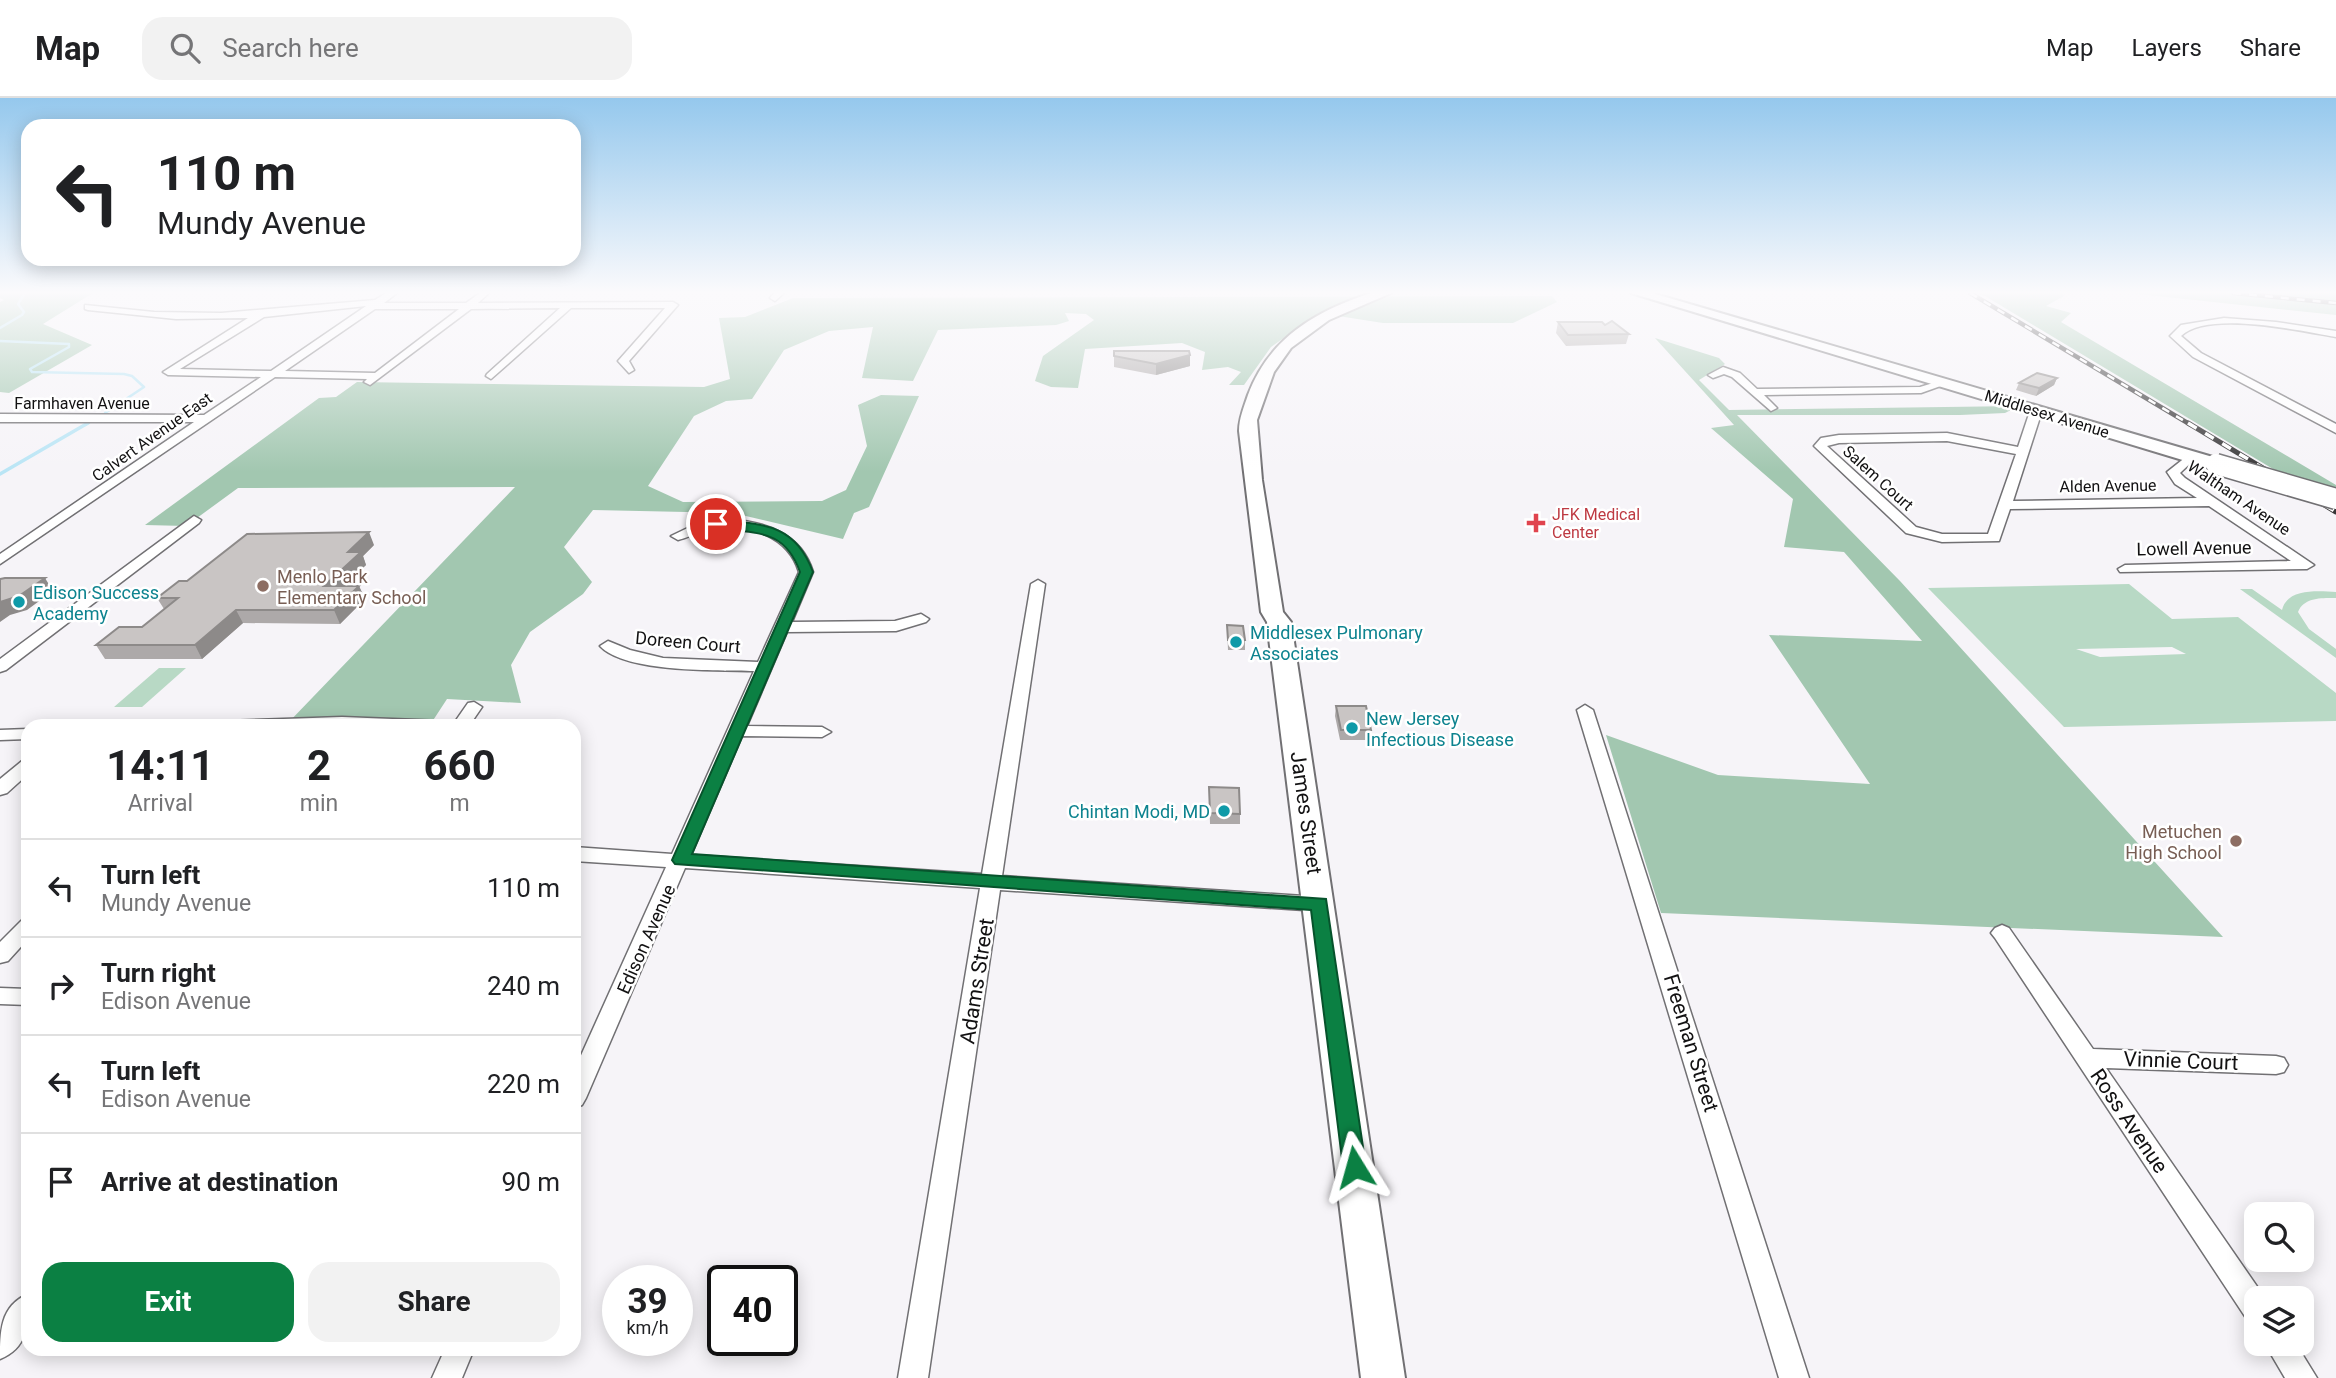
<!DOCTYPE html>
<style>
:root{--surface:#fff;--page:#f2f2f2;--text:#202124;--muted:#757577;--line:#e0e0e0;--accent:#0b8043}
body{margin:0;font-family:Roboto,sans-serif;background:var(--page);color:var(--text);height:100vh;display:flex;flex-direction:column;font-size:26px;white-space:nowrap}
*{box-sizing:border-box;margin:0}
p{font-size:23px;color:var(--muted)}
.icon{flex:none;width:38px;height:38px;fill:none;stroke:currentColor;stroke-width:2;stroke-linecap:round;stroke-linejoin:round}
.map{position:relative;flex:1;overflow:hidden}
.side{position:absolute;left:21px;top:621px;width:560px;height:637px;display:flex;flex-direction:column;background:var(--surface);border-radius:21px;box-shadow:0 4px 18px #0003}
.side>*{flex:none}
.guide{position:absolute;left:21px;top:21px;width:560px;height:147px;border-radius:21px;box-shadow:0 4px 18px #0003;background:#fff;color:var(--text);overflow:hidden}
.fabs{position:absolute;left:2244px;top:1104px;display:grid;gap:14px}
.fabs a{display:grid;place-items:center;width:70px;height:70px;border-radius:14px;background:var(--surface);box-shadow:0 4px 18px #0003;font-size:35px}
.speed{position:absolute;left:602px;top:1167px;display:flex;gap:14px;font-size:35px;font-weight:700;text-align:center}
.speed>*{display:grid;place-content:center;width:91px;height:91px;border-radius:50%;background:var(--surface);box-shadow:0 4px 18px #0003;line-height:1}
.speed small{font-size:18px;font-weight:400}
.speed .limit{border:4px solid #111;border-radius:10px;background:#fff;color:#111}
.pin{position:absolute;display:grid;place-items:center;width:60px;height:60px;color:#fff;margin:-30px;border:4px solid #fff;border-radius:50%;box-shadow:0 2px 7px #0007}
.me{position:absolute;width:77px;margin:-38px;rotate:352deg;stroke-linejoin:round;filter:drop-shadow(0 0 5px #0008)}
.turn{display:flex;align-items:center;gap:24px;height:147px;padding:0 21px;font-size:32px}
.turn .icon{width:91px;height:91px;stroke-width:2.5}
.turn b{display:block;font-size:49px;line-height:60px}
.eta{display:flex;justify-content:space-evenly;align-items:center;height:119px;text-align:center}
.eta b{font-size:42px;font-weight:700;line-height:49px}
.cta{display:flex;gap:14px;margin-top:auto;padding:14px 21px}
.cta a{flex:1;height:80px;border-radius:21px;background:var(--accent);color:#fff;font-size:28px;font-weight:700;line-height:80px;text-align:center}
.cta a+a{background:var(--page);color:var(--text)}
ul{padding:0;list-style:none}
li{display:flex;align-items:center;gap:21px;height:98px;padding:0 21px;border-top:2px solid var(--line)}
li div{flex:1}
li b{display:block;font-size:26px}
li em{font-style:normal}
header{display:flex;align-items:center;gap:42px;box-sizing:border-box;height:98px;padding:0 35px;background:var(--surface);border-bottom:2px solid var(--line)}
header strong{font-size:33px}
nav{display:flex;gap:38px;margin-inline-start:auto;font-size:24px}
.search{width:490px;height:63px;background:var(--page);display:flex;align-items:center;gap:18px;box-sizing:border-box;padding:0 24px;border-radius:21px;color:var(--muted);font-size:26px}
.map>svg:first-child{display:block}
.green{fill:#b8d9c5;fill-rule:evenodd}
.forest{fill:#a2c7b0}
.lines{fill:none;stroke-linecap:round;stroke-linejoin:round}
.stream-far1{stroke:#b9e5f5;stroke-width:2.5}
.stream{stroke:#b9e5f5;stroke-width:3.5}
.street-casing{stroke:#717073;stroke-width:3}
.secondary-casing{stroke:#717073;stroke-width:4}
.street{fill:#fff;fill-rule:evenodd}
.secondary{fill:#fff;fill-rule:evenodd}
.rail-far1-casing{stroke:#373637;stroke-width:4.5}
.rail-casing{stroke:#373637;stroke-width:5}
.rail-far1{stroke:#fff;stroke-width:2.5;stroke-dasharray:8;stroke-linecap:butt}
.rail{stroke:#fff;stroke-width:3.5;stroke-dasharray:10;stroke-linecap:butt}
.secondary-bridge-casing{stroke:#717073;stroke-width:23;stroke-linecap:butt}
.secondary-bridge{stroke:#fff;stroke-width:20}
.wall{fill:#ada9a9}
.shaded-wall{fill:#8d8a89}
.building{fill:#c9c5c4;stroke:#8d8a89;stroke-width:2}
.route{fill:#0b8043;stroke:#07532c;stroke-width:2}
.health-dot{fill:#e0444e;stroke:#fff;stroke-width:2.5}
.education-dot{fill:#8d6e63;stroke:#fff;stroke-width:2.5}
.culture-dot{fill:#0f9aa8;stroke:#fff;stroke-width:2.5}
.labels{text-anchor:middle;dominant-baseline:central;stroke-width:5;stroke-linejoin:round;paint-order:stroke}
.far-street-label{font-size:16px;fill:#121112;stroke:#fff}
.far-health-label{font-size:16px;fill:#be3a42;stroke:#fff;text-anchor:start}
.street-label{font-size:18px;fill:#121112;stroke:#fff}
.education-label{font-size:18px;fill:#785e54;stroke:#fff;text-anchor:start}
.culture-label{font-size:18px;fill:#0d838f;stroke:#fff;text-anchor:start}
.near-street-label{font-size:21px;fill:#121112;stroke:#fff}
</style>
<header>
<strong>Map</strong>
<div class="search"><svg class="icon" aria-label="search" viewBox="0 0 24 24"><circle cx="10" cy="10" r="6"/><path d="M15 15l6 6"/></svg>Search here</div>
<nav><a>Map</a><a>Layers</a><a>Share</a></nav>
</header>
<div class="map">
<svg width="2336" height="1280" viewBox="0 0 2336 1280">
<rect width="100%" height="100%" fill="#f6f4f8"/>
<path class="green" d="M2129 486 2172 521 2238 519 2336 595V623L2064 629 1928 490ZM2172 549 2186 556 2100 559 2076 551Z
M2240 491H2252L2282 512C2287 490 2318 493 2336 494V500C2322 500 2304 499 2298 514L2309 531 2336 551V560Z
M159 570H186L142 609H114Z"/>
<path class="forest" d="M0 195H93L43 226 92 247 9 295 0 294V204L4 202 0 200Z
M1972 195H2062L2064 198 2046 208 2071 215 2061 224 2336 387V391L2278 374 1985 198Z
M2127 195H2336V217L2138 196Z
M1552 198 1557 204 1513 225H1383L1319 215 1271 249 1244 287H1229L1241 274 1228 269 1202 272 1205 254 1182 245 1085 251 1078 290 1051 289 1035 283 1043 258 1094 222 1086 216 1065 215 1069 223 1056 227 938 232 913 283 862 280 873 229 829 233 784 252 752 301 726 303 694 318 648 388 683 404 822 403 846 392 867 348 858 307 881 297 919 298 869 409 854 415 843 441 733 415 593 412 564 449 592 484 583 496 530 534 511 567 521 605 447 601 430 627 287 626 515 389 238 390 186 428 145 427 319 300 336 299 357 284 704 289 730 281 719 220 745 219 793 200Z
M1655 240 1719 260 1725 266 1699 282 1729 312 2019 308 2005 315 1960 317H1737L1900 483 2223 839 1661 815 1606 637 1718 677 1870 686 1769 537 1922 543 1844 454 1784 449 1793 401 1711 330 1734 327Z"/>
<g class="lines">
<path class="stream-far1" d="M0 230 22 217 24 214 18 206 25 195
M0 243 69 246V249L30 271 32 274 124 276 132 278 144 289 105 315
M85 327 89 325"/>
<path class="stream" d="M0 376 88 325"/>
<g class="street-casing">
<path id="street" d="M386 195H397L384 205H466L480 195H489L478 205 673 204 678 207 629 263 634 272 629 275 618 263 665 210H571L491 281 486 278 487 276 560 210 471 211 370 287 364 284 367 281 275 279 0 466V456L194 324H0V316L204 317 261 279 168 277 163 274 248 220 176 221 88 212 85 211V207L154 214 221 215 375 202ZM366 208 271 273 180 271 264 219ZM375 211H459L375 275 285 273Z
M774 195H784L775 203 770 200Z
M2224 220 2276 224 2336 233V239C2301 233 2208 212 2181 238L2201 255 2336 326V335L2193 259 2170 238 2181 227Z
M1723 269 1740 275 1757 291 1920 289 1943 282 1949 285 1921 295 1764 297 1777 310 1771 313 1732 279 1724 276 1713 280 1708 277Z
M2036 310 2042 313 2013 403 2197 400 2175 386 2167 374 2191 355 2197 359 2180 375 2185 380 2314 467 2307 471 2120 474 2118 471 2125 467 2291 463 2209 408 2010 411 1999 443 1942 444 1906 435 1814 348 1821 340 1839 337 1947 335 2018 349 2030 313ZM1947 343 2016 356 1988 436H1942L1916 429 1827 348 1839 345Z
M194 418 201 422 199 425 6 572 0 574V561Z
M728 421C766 424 801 435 813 474L792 524 895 523 921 516 929 521 926 524 896 533 787 534 747 628 822 629 831 634 822 639 742 638 691 757 982 776 1031 486 1038 482 1045 486 1002 778 1319 799 1326 801 1329 806 1326 811 1319 813 1000 792 928 1280H898L980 790 685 770 586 1000 582 1007 574 1010V973L666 769 574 763V749L672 756 754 573C718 572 625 575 600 548L608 543 630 552 663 560 758 564 799 474C788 438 750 426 715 430 702 432 690 439 678 442L671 438 696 426Z
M474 604 482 609 469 628H215L224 623 342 619 443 623 452 628 468 605Z
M1585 607 1593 612 1809 1280H1779L1577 612Z
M28 631V641L0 642V632Z
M28 661V676L7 695 0 697V681L22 663Z
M28 820V841L8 863 0 865V844L21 823Z
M2002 827 2009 830 2093 951 2276 958 2284 960 2288 967 2284 974 2276 976 2106 970 2265 1200H2256V1224L2246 1220 1995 840 1991 835 1995 830Z
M0 890 28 891V907L0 906Z
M28 1196C28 1223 30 1249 0 1261 0 1234 0 1208 28 1196Z
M2265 1246H2296L2317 1280H2285Z
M445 1251H474L462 1280H432Z"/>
</g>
<g class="secondary-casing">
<path id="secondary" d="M1371 195H1391L1329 222 1291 250 1274 274 1257 322 1262 382 1283 514 1291 524 1405 1280H1361L1267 524 1261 514 1239 333C1239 320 1244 309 1248 297 1269 240 1316 213 1371 195Z
M1631 195H1652L2223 362 2225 366 2216 372 2209 370Z"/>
</g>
<use href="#street" class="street"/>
<use href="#secondary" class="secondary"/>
<g class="rail-far1-casing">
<path id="rail-far1" d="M1970 195 2191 327
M2233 195 2336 205"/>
</g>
<g class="rail-casing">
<path id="rail" d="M2188 325 2336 414"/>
</g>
<use href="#rail-far1" class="rail-far1"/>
<use href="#rail" class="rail"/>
<g class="secondary-bridge-casing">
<path id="secondary-bridge" d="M2216 366 2336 401"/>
</g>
<use href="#secondary-bridge" class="secondary-bridge"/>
</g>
<path class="wall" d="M1558 224 1605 227 1629 236 1626 246 1566 248 1556 235Z
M1190 257V268L1156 277 1114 269V258Z
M2057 280 2054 287 2036 298 2016 292 2019 285Z
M374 447 363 458 366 467 344 488H359L365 501 340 526 243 525 202 561H105L96 547 142 529 164 511 157 500 187 483Z
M1227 527 1245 542V552H1228Z
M1336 608 1371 632 1370 642H1340L1335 618Z
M1209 689 1240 716V726H1210Z"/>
<path class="shaded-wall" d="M1190 257V268L1156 277V266Z
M2057 280 2054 287 2036 298 2039 290Z
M369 434 374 447 363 458 366 467 330 501 324 488 348 454Z
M45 480 53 493 27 512 10 517 0 524V504Z
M359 488 365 501 340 526 334 512Z
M236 512 243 525 202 561 195 547Z"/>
<path class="building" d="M1612 223 1629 236 1568 237 1558 224H1602L1605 227Z
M1114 253H1189L1190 257 1156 266 1114 258Z
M2037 275 2057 280 2039 290 2019 285Z
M369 434 348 454H361L324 488H359L334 512H236L195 547H96L119 529H142L178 500H157L179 483H187L247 436Z
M5 480H45L19 498 0 504V481Z
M1227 527 1243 528 1245 542H1228Z
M1336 608H1366L1371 632H1341Z
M1209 689 1239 690 1240 716 1210 715Z"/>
<linearGradient id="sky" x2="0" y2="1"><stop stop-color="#95c8ed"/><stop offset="0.52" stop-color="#fbfafc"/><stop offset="1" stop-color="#fbfafc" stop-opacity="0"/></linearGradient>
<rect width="2336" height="374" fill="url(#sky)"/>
<path class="route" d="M716 422C762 426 795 425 813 474L692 756 1326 801 1366 1069 1363 1076 1355 1079 1347 1076 1343 1069 1311 812 675 766 672 762 800 474C783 427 751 437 712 429L710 426Z"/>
<path class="health-dot" d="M1532.5 414.5h7v7h7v7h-7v7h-7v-7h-7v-7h7z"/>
<g class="education-dot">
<circle cx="263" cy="488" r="7"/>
<circle cx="2236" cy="743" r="7"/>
</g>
<g class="culture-dot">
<circle cx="19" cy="504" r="7"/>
<circle cx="1236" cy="544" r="7"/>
<circle cx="1352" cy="630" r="7"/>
<circle cx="1224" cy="713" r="7"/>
</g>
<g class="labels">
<g class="far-street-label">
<text x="82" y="305">Farmhaven Avenue</text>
<text transform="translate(2047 316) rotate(17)">Middlesex Avenue</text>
<text transform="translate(152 339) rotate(-35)">Calvert Avenue East</text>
<text transform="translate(1878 380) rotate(42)">Salem Court</text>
<text transform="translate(2108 388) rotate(-1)">Alden Avenue</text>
<text transform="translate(2239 400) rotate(34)">Waltham Avenue</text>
</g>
<g class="far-health-label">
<text x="1552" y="416">JFK Medical<tspan x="1552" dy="18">Center</tspan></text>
</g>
<g class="street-label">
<text transform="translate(2194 450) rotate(-1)">Lowell Avenue</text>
<text transform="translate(688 544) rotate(5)">Doreen Court</text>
<text transform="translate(646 841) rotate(-66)">Edison Avenue</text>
</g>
<g class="education-label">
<text x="277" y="478">Menlo Park<tspan x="277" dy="21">Elementary School</tspan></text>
<text x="2222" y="733" text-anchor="end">Metuchen<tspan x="2222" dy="21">High School</tspan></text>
</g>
<g class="culture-label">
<text x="33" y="494">Edison Success<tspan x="33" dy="21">Academy</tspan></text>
<text x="1250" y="534">Middlesex Pulmonary<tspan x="1250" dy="21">Associates</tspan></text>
<text x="1366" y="620">New Jersey<tspan x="1366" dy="21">Infectious Disease</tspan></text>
<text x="1210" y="713" text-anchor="end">Chintan Modi, MD</text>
</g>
<g class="near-street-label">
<text transform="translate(1306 715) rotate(82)">James Street</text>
<text transform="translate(977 883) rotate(-81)">Adams Street</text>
<text transform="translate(1691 945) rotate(73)">Freeman Street</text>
<text transform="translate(2181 963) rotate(2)">Vinnie Court</text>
<text transform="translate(2129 1023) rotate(56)">Ross Avenue</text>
</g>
</g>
</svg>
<div class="fabs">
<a><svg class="icon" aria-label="search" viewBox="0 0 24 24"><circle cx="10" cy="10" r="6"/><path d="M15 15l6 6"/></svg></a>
<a><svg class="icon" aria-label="layers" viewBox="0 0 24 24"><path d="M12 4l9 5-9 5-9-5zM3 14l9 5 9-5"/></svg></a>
</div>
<div class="speed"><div>39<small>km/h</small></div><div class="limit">40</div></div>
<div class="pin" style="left:716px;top:426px;background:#d93025"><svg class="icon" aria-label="arrive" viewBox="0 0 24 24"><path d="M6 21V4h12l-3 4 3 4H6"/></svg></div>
<svg class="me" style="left:1355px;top:1069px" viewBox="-20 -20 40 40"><path d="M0-17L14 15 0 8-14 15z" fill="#0b8043" stroke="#fff" stroke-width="4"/></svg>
<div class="guide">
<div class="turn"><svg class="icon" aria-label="left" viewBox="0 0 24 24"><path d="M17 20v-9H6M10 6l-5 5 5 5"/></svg><div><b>110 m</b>Mundy Avenue</div></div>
</div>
<section class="side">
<div class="eta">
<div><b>14:11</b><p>Arrival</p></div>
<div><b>2</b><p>min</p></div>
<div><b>660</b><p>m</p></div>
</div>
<ul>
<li><svg class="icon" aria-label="left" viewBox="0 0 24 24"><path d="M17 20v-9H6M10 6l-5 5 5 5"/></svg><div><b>Turn left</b><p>Mundy Avenue</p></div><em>110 m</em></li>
<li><svg class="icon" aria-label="right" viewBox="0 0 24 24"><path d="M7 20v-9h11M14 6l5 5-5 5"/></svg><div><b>Turn right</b><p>Edison Avenue</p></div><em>240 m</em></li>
<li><svg class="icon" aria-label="left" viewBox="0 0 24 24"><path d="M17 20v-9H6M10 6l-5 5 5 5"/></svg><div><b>Turn left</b><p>Edison Avenue</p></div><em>220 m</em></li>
<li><svg class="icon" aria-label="arrive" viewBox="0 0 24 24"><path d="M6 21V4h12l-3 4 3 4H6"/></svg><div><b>Arrive at destination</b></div><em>90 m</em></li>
</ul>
<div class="cta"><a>Exit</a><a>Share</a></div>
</section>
</div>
